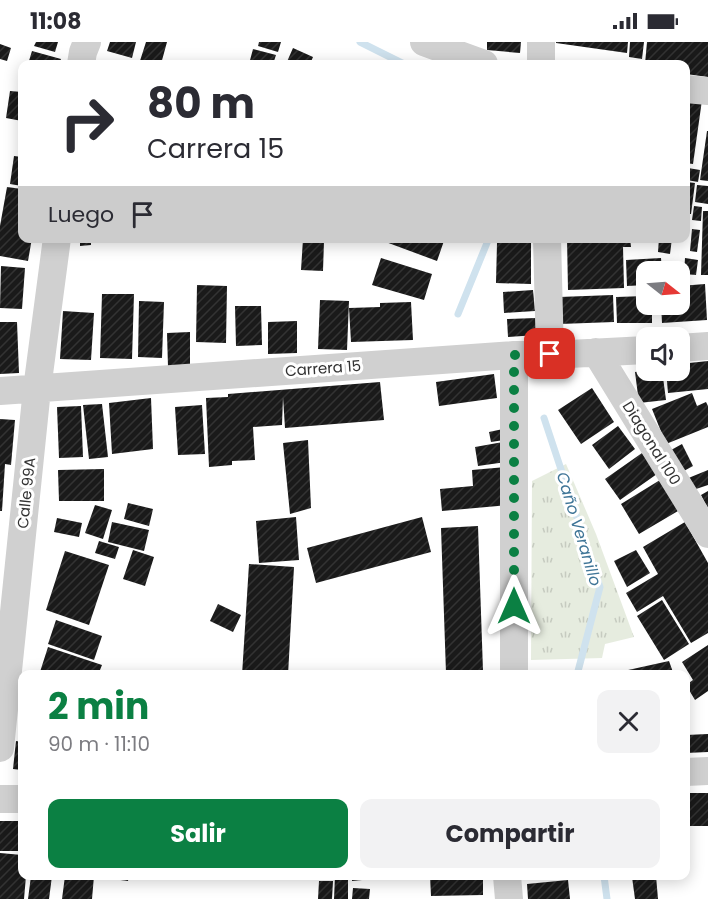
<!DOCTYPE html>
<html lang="es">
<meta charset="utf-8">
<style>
:root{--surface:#fff;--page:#f2f2f3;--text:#2b2b33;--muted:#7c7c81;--accent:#0b8043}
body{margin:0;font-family:Poppins,sans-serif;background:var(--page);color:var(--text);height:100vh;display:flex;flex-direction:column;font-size:22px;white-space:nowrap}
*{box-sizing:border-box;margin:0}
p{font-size:20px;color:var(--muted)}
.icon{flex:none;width:33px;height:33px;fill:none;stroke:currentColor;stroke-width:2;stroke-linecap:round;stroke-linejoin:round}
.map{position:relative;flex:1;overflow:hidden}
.sheet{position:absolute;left:18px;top:628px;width:672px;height:210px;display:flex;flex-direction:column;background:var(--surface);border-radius:12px;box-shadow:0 3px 15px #0003}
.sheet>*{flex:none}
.banner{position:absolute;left:18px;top:18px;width:672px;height:183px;border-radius:12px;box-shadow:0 3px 15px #0003;background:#fff;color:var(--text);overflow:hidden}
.needle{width:39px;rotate:107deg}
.buttons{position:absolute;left:636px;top:219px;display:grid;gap:12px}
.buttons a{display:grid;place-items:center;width:54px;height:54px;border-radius:12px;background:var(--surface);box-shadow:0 3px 15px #0003;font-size:30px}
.pin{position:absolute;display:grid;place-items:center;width:51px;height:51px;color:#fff;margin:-26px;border-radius:12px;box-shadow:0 3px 9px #0006}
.me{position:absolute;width:66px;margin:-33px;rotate:0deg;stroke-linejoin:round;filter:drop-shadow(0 0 4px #0008)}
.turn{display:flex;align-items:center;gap:21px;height:126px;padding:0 30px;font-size:27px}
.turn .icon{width:78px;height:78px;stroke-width:2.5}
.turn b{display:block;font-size:42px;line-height:51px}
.then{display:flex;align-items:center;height:57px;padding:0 30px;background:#0003;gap:12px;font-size:22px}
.round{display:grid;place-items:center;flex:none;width:63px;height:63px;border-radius:12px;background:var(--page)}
.headline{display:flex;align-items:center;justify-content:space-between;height:102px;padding:0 30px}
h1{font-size:36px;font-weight:700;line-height:45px;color:var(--accent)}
.action{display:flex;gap:12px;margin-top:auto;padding:12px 30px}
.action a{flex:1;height:69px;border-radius:12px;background:var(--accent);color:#fff;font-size:24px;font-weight:700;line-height:69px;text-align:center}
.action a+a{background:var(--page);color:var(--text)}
.status{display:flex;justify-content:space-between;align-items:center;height:42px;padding:0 30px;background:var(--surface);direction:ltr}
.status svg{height:16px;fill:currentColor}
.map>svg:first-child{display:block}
.grass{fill:url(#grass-tufts)}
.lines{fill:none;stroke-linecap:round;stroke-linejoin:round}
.stream{stroke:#cfe2ee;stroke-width:7}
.building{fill:url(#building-hatch)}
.minor{stroke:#d0d0d0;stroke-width:28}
.route{stroke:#0b8043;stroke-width:10;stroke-dasharray:0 18}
.labels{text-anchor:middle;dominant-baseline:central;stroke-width:6;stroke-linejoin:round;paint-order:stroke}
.street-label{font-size:15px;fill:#333;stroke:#fff}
.water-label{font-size:16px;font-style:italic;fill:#3f7597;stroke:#fff}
</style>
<div class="status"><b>11:08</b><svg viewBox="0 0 49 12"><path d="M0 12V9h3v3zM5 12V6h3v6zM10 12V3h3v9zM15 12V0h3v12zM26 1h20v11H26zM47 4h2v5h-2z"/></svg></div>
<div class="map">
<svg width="708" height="857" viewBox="0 0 708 857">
<defs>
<pattern id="grass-tufts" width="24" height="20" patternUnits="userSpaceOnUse" patternTransform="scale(1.5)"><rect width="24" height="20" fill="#e6ecdf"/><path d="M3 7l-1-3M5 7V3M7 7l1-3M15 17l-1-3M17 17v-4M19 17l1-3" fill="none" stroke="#c6cbc0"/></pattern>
<pattern id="building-hatch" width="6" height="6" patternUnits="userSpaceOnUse" patternTransform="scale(1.5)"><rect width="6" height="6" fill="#1a1a1a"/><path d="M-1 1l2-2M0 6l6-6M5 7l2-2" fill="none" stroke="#333"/></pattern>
</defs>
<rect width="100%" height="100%" fill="#fff"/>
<path class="grass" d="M566 422 596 492 634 595 605 602 602 616 531 618 532 439Z"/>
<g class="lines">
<path class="stream" d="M360 0 404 22
M458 272 489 196
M544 376 600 545 577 633
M604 834 607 857"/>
</g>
<path class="building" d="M36 0H58L55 10 34 4Z
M110 0H136L132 16 107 9Z
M146 0H167L161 22H139Z
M259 0H281L278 10 258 4Z
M487 0H521L520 11 487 8Z
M556 0H628L627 11 556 1Z
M630 0H644L642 17 629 15Z
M647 0H708V35L686 32V22H645Z
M0 2 11 6 7 19 0 17Z
M293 6 313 15 310 22H286Z
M253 7 276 13 273 22H249Z
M32 9 61 17 59 22H28Z
M10 49 22 50V79L6 76Z
M686 55 702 58 693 122 686 121Z
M707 89H708V139L700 138Z
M14 114 22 115V144L10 142Z
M688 126 700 128 698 140 687 138Z
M686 140 695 141 691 172H686Z
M697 143 708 144V162L695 160Z
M7 145 22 147V196H32L28 219 0 214V184Z
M694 164 702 165 701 179 692 178Z
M703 169H708V233H701Z
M692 187 700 188 697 210 690 209Z
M80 196H91V203L80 204Z
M375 196H445L437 219Z
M567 196H630L631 205H623L624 246 568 248Z
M659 196H672L670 212 658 210Z
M303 197 324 199 323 229 301 228Z
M497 201H531V242L496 241Z
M381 216 432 232 424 258 372 243Z
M661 216 662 230H646V243L627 244 626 218Z
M685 216 698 218 696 233 684 232Z
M1 224 25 226 22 267 0 266Z
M705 242 707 278 662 281 661 262H680V244Z
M197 243 227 244 226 301 196 300Z
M533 248 535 269 504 271 503 250Z
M102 252H134L132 317 100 316Z
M613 253 614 280 560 282 559 255Z
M646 254V262H652V281H617L616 255Z
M320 258 349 259 347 308 318 307Z
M139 259 164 260 162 316 138 315Z
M411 260 413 298 351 300 349 266 380 265V261Z
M235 264H261L262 303 236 304Z
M63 269 94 271 91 318 60 317Z
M536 276 537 293 508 295 507 277Z
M297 279V311L268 312V280Z
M0 280H17L19 331 0 332Z
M190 290V324L168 325 167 291Z
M708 319V347L668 351 666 328H680V322Z
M646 328H662L666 358 639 361 635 330Z
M494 332 497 356 439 364 436 340Z
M380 340 384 378 285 386 283 355 282 383 253 385 255 418 232 419V423L209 425 206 356 228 355V352Z
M592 346 614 380 581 402 558 368Z
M692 351 697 364 706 360 708 364V385L666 402 652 367Z
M151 356 153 407 112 412 109 361Z
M102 362 108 415 89 417 83 363Z
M202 363 205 412 178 413 175 365Z
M81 364 83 415 59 416 57 365Z
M0 377 15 378 11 423 5 422 2 469H0Z
M618 384 635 407 609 427 592 403Z
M503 387 504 398 491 400 489 390Z
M308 398 311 466 290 472 283 401Z
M503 400 506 420 478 424 475 405Z
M682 402 693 424 682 430 671 408Z
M642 411 657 432 620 458 605 437Z
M506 425 509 463 442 469 440 447 473 444 472 428Z
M104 427V459H59L58 428Z
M708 428V443L690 449 686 437Z
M660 438 678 469 639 492 621 462Z
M708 449V467L701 453Z
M128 461 153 467 149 484 124 477Z
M95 463 112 468 103 497 85 491Z
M296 475 299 518 259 521 256 479Z
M422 475 431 510 316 541 307 506Z
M57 476 82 481 79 495 54 490Z
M112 480 149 488 144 509 108 500Z
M685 480 708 521V591L691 601 663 554 637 570 626 551 658 532 643 505Z
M478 484 483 629 446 631 441 486Z
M99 499 119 505 115 517 95 511Z
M133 508 154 515 145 544 123 537Z
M636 508 650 531 627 545 614 519Z
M65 509 109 523 89 583 46 568Z
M249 522 294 525 288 633H242Z
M662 558 689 602 664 618 637 574Z
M218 562 241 573 233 590 210 579Z
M56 578 102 594 94 618 48 602Z
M708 603V649L695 658 686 643 693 638 682 620Z
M48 605 102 623 98 633H39Z
M669 619 674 633H610V632Z
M708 692V710L686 711V693Z
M16 699 22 700V728L13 727Z
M686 751H708V784H686Z
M0 779H22V809H0Z
M0 811 22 813V834H26L24 857H0Z
M31 834H52L49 857H28Z
M65 834H94L92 857H62Z
M99 834H129L128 839 98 835Z
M335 834H348V857H334Z
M352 834H372V837L352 839Z
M430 834H483V853L431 854Z
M637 834H656L658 857H635L632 835Z
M568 838 570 857H528L527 842Z
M319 839H333L332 857H318Z
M353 846 370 847 369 857H352Z"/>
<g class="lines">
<path class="minor" d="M424 0 484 22
M541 0V22
M81 22 83 10 87 0
M686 47 708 49
M547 196 550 313
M680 306 708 304
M596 310 708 492
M0 349 514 313H550L646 308
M514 633V313
M0 706 37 347 57 196
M686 730 708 729
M0 757H22
M507 834 509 857"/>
</g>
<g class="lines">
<path class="route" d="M514 564V313L550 312"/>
</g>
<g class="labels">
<g class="street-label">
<text transform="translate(323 326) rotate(-4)">Carrera 15</text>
<text transform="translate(652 401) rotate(58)">Diagonal 100</text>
<text transform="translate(26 451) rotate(-84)">Calle 99A</text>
</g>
<g class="water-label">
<text transform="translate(579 487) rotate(73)">Caño Veranillo</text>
</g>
</g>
</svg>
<div class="buttons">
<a><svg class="needle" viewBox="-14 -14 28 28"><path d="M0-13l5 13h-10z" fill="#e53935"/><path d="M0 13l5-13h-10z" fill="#7c7c81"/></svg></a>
<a><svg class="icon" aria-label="sound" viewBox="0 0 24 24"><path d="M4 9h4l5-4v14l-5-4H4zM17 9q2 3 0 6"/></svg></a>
</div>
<div class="pin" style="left:550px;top:312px;background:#d93025"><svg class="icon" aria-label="arrive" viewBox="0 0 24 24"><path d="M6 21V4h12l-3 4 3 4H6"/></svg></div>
<svg class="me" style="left:514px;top:564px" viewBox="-20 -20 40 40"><path d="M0-17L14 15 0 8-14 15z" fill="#0b8043" stroke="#fff" stroke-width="4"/></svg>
<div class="banner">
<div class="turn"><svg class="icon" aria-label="right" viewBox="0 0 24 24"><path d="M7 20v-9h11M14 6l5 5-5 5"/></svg><div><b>80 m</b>Carrera 15</div></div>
<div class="then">Luego<svg class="icon" aria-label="arrive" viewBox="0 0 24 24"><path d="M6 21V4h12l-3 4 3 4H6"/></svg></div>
</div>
<section class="sheet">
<div class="headline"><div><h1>2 min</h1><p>90 m · 11:10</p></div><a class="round"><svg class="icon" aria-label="close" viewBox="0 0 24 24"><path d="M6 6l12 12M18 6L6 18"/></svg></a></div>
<div class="action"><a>Salir</a><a>Compartir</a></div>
</section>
</div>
